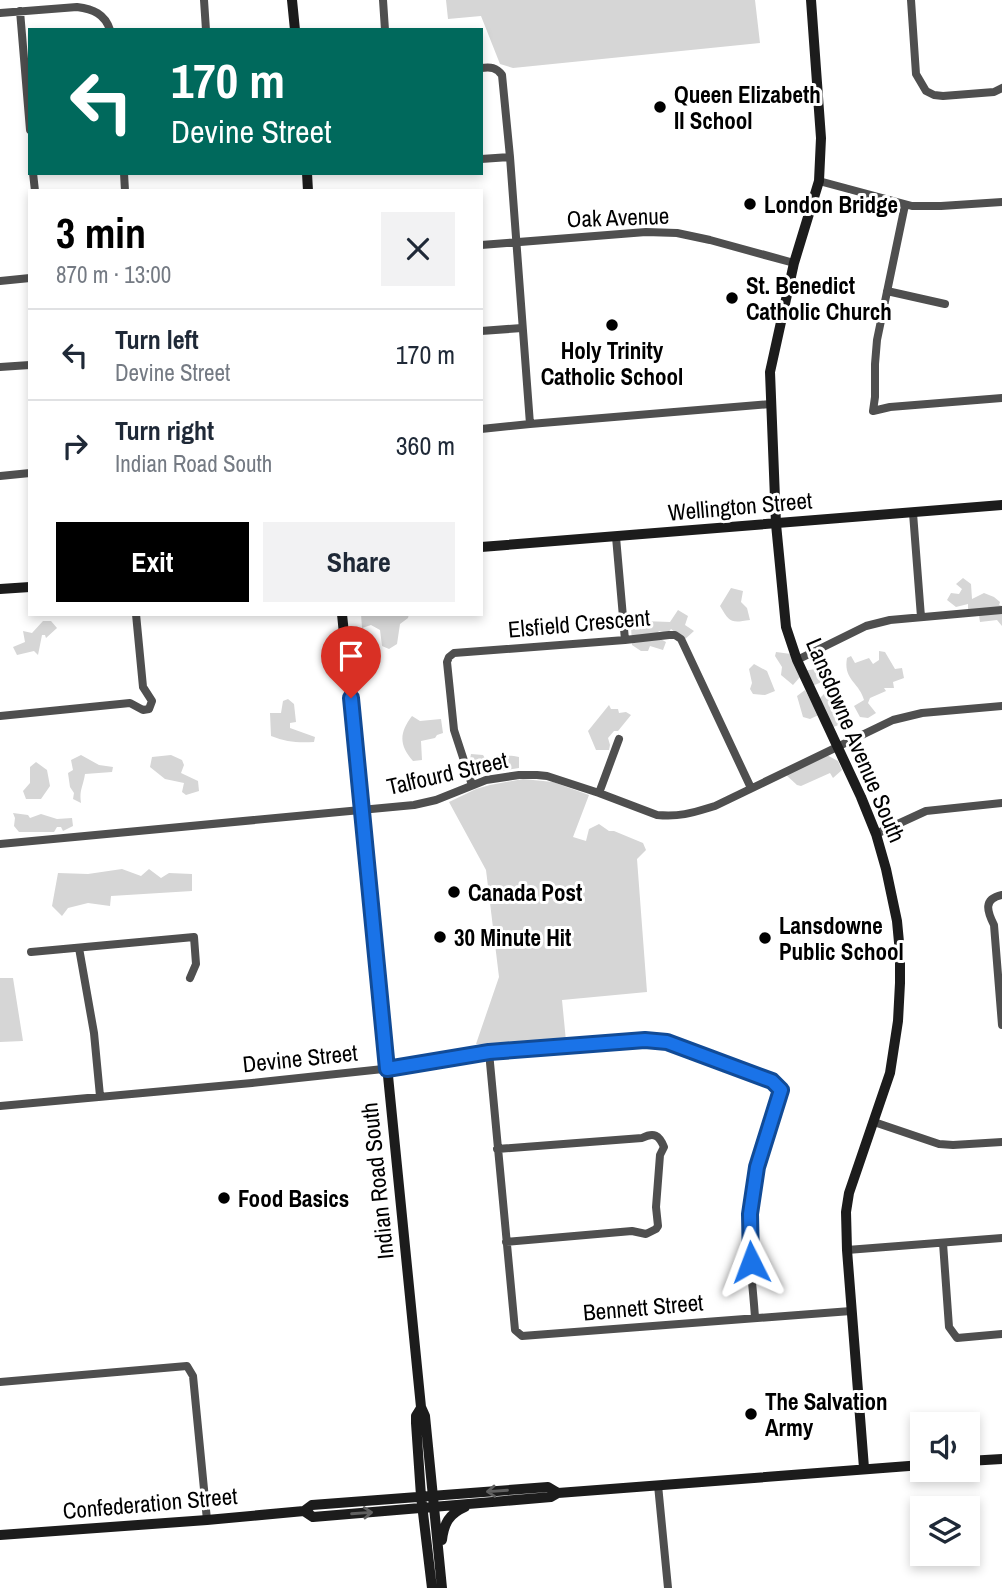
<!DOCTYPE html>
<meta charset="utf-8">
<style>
:root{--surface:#fff;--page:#f2f2f3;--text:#1f2937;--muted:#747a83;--line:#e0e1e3;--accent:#000}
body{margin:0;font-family:"Archivo Narrow",sans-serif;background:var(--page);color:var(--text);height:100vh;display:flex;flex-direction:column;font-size:26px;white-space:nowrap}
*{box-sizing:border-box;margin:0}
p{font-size:23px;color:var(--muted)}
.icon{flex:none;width:38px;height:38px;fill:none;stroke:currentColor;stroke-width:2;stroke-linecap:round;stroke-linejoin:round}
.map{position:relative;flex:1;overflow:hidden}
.panel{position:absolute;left:28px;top:189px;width:455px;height:427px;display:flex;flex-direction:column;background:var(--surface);border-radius:0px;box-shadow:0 4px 10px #0003}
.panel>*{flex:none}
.banner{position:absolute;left:28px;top:28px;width:455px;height:147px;border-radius:0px;box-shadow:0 4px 10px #0003;background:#00695c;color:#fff;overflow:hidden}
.tools{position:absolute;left:910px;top:1412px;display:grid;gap:14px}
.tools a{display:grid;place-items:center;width:70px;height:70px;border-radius:0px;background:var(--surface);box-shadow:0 4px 10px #0003;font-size:35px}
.pin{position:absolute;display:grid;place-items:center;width:60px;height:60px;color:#fff;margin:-72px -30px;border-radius:50% 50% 50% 0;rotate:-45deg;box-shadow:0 0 7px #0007}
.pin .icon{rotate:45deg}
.me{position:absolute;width:77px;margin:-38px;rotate:357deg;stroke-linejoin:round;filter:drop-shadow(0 0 5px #0008)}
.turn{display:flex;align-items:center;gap:24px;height:147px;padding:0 28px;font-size:32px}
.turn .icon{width:91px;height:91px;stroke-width:2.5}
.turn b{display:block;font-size:49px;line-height:60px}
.round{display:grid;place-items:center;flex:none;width:74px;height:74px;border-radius:0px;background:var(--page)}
.headline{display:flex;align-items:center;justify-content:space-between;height:119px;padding:0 28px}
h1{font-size:42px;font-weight:800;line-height:52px;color:var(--accent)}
.cta{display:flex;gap:14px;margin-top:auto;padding:14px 28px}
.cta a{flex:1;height:80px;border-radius:0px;background:var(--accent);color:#fff;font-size:28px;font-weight:800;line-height:80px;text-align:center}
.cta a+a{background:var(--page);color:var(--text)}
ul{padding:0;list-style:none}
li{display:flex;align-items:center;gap:21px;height:91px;padding:0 28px;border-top:2px solid var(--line)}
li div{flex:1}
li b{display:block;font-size:26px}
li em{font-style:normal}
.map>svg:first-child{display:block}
.green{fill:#d6d6d6}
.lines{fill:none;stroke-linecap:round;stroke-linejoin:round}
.street{stroke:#4f4f4f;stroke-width:8}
.secondary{stroke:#1c1c1c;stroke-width:10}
.oneway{stroke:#606060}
.route-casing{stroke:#114b97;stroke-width:18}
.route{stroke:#1a73e8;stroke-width:12}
.poi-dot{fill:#000;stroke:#fff;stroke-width:2.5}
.labels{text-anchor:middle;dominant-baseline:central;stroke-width:6;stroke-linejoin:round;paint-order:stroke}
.poi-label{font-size:23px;font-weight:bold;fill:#000;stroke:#fff;text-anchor:start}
.street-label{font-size:23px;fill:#000;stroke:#fff}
</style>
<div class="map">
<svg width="1002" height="1588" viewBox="0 0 1002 1588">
<rect width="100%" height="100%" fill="#fff"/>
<path class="green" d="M446 0H755L760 43 513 68 500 64 481 16 448 19Z
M963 578 971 584 972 599 984 593 994 597 1000 602 999 605 1002 606V626L997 620 980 622 979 616 968 615V604L956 607 947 600 951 593 959 594 962 589 956 584Z
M731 588 743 591 741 602 747 608 750 620C731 623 730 623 720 606Z
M678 610 688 616 685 625 694 631 683 641 680 636 671 629 668 633 659 631 655 636 666 642 663 650 650 646 648 651H641L632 645 631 626 643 621 670 622Z
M361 614H409L408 618 400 624 397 644 389 649 382 646 380 630 371 625 362 628Z
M43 621H51L57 628 46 638 45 635H42L38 655 34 651 17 655 13 647 25 642 23 631 32 633Z
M879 651 885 652 895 669 902 668 904 678 893 682 894 688H884L886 691 870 698 868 703 876 713 868 718 860 717 854 706 864 700C859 682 843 680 847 658L851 656 855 663 869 658 873 664 879 660Z
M776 652 791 654 801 671 817 669 822 682 812 686 800 677 793 685 781 675 782 667 775 656Z
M754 664 767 671 775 691 765 695 753 694 750 689 752 683 749 669Z
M829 689C838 701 841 710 842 724L833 727 825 712 810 719 803 717 797 696 805 690 812 703 819 699Z
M288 699 294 704 296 722 290 723V728L315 737 314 742C298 743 286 742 271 736L270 713H281L283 701Z
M609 705 611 709H618L619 713 626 712 631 715 618 731H614L608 738 610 745 609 750H596L588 731Z
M412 716 420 721 441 719 443 733 437 735 435 738 421 741 422 760 413 761C399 745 399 733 412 716Z
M823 753 838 761 842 770 833 778 830 773 801 786 797 785 784 773Z
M471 754 483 755 486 760C497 757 507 754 519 757V768L501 771 475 772 470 759Z
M81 755 99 765 113 767 112 772 85 774C83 787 79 790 81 803L73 799 74 793 70 787 68 773 73 770 71 760Z
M171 755 182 760 184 765 181 773 198 781 199 791 186 795 182 792 184 783 165 779 150 767 152 757Z
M36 762 47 770 50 786 41 799H26L23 791 30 783V767Z
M523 779 553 782 589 795 573 837 586 841 589 829 599 824 609 831H614L643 843 646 850 637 859 647 992 562 1000 566 1041 493 1045 476 1044 499 977 486 870 449 802 476 789 490 785Z
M13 813 28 815 30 818 41 814 57 819 72 818 73 826 63 831 61 827H57L54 832H19L14 826 15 818Z
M122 869 141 876 149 869 161 878 169 873 192 874V891L111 896 110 906 88 903 68 908 62 916 52 906 58 873 88 874Z
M0 978H13L23 1041 0 1042Z"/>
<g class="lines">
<path class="street" d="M204 0 206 30
M383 0 385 30
M911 0 916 74 926 91 934 95 943 96 994 92 1002 88
M20 11 30 130
M0 13 77 7C93 9 105 14 110 30
M481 68C491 67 496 67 502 75L510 157 530 424
M481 159 510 157
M33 173 35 191
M124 173 125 191
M819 181 912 206H941L1002 202
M905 205 877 340 875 364V397L873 411 890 407 1002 398
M481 245 646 232 677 233 710 240 794 263
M0 281 30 278
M887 291 945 304
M481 331 522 328
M0 367 30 365
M481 429 530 424 771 404
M0 476 30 473
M913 513 921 617
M616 537 625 640
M797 660 866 626 890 620 1002 610
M0 716 130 703 143 710 149 709 152 701 143 687 136 614
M472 785 454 730 447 662 449 657 454 653 625 640 669 635H675L681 639 751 788
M599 793 619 739
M876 834 926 811 1002 803
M0 844 414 805 436 800 486 780 519 775H537L547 776 599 793 657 815C681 817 692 813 715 806L893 720 922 713 1002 706
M1002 895C983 899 987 911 994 925L1002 1025
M79 948 94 1033 100 1096
M31 952 194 937 196 964 190 978
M489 1052 515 1330 522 1336 851 1311
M0 1106 252 1083 402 1067 489 1052 645 1040 667 1042 772 1081 781 1090C769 1131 753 1172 750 1215 747 1249 753 1284 755 1318
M874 1122 939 1144 953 1145 1002 1142
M497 1149 642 1138C654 1132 659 1135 664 1147L660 1155 656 1207 658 1226 656 1229 646 1234 632 1231 506 1242
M943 1243 949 1327 957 1338 1002 1334
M847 1250 1002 1238
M0 1382 187 1366 193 1376 207 1520
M658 1485 668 1588"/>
<path class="secondary" d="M292 0 295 30
M811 0 821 138 819 181 794 263 770 372 776 524 786 627 797 660 861 797 876 834 886 869 897 921 900 953V983L898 1021 890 1073 849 1193 846 1212 847 1250 864 1468
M307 173 308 191
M481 547 1002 505
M0 589 30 587
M342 614 421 1407 425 1416 442 1588
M421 1408 416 1416V1423L421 1496 432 1588
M968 1461 1002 1459
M304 1511 313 1517 551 1497 558 1493 922 1465
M0 1535 207 1520 304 1511 312 1505 548 1487 558 1493
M442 1540C444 1523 449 1514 465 1507"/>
</g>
<defs><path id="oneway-shaft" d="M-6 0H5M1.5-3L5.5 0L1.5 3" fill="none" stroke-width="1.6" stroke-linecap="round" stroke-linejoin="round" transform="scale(1.75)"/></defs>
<g class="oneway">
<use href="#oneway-shaft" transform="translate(497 1491) rotate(176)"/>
<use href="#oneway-shaft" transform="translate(362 1513) rotate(-4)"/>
</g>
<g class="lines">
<g class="route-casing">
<path id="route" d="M351 698 387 1069 489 1052 645 1040 667 1042 772 1081 781 1090 757 1167 750 1214 751 1262"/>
</g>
<use href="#route" class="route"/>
</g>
<g class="poi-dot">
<circle cx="660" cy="107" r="7"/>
<circle cx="750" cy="204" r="7"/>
<circle cx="732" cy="298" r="7"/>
<circle cx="612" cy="325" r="7"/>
<circle cx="454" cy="892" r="7"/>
<circle cx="440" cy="937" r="7"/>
<circle cx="765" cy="938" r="7"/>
<circle cx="224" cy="1198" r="7"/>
<circle cx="751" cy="1414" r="7"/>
</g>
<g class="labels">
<g class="poi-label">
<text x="674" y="94">Queen Elizabeth<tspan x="674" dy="26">II School</tspan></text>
<text x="764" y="204">London Bridge</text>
<text x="746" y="285">St. Benedict<tspan x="746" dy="26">Catholic Church</tspan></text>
<text x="612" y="350" text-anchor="middle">Holy Trinity<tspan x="612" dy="26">Catholic School</tspan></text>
<text x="468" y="892">Canada Post</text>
<text x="779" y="925">Lansdowne<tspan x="779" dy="26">Public School</tspan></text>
<text x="454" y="937">30 Minute Hit</text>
<text x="238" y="1198">Food Basics</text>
<text x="765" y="1401">The Salvation<tspan x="765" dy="26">Army</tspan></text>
</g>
<g class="street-label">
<text transform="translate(618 217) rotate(-2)">Oak Avenue</text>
<text transform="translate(740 506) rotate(-5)">Wellington Street</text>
<text transform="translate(579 623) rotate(-5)">Elsfield Crescent</text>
<text transform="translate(856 740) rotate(67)">Lansdowne Avenue South</text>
<text transform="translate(447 773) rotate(-13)">Talfourd Street</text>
<text transform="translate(300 1058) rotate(-6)">Devine Street</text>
<text transform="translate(377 1181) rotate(-96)">Indian Road South</text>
<text transform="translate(643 1307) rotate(-5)">Bennett Street</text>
<text transform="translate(150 1503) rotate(-5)">Confederation Street</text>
</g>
</g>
</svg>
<div class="tools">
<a><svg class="icon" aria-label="sound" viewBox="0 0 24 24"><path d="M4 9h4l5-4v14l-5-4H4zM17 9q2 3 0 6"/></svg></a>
<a><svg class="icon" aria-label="layers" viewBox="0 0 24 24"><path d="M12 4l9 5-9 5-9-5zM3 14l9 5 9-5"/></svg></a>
</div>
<div class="pin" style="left:351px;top:698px;background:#d93025"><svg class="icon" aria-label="arrive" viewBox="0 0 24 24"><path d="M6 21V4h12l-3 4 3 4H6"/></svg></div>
<svg class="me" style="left:751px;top:1262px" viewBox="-20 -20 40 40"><path d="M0-17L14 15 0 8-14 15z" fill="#1a73e8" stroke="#fff" stroke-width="4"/></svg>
<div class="banner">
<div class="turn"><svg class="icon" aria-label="left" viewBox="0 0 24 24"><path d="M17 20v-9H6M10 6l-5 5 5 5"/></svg><div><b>170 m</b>Devine Street</div></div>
</div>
<section class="panel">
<div class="headline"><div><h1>3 min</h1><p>870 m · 13:00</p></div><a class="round"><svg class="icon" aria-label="close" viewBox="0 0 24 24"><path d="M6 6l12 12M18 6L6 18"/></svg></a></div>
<ul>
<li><svg class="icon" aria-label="left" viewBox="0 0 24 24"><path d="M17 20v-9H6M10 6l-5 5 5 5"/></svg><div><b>Turn left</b><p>Devine Street</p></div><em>170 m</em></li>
<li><svg class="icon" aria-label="right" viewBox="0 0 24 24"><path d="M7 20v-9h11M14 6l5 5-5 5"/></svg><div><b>Turn right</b><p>Indian Road South</p></div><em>360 m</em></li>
</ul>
<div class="cta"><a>Exit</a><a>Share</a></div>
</section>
</div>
